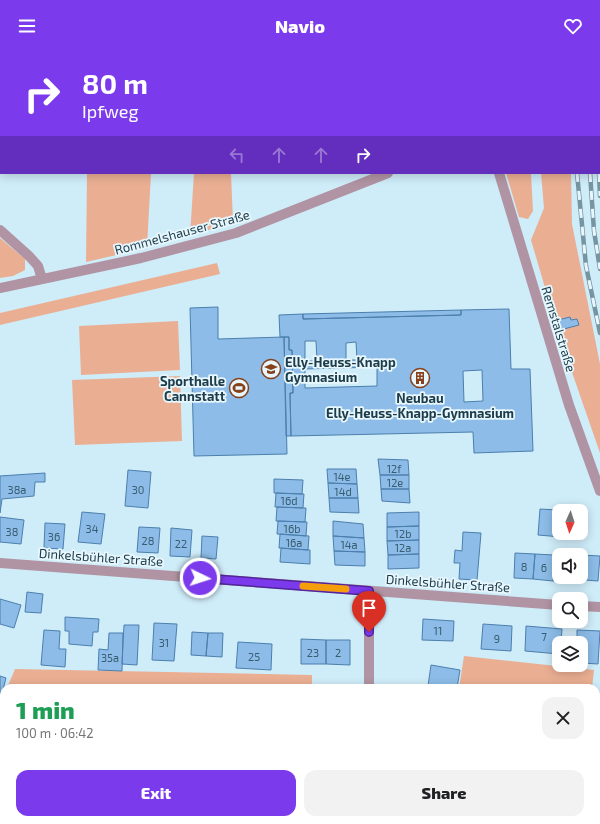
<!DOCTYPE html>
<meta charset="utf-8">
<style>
:root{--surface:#fff;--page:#f2f2f2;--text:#202124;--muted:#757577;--accent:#7c3aed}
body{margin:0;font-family:"Exo 2",sans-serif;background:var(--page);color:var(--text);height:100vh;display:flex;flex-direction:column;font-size:15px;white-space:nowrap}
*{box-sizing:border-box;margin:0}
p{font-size:13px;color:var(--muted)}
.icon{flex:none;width:22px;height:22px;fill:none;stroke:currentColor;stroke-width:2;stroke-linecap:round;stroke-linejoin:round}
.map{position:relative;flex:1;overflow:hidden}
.drawer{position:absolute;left:0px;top:632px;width:600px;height:140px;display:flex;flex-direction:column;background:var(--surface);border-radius:12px 12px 0 0;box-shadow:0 2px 10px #0003}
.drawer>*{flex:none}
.top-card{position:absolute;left:0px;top:0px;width:600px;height:122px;box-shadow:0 2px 10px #0003;background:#7c3aed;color:#fff;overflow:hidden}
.needle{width:26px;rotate:183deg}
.fabs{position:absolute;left:552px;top:452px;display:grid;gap:8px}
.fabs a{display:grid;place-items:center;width:36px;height:36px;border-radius:8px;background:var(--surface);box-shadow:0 2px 10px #0003;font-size:20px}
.pin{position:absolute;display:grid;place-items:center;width:34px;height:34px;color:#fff;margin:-41px -17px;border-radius:50% 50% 50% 0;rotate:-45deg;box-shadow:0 0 4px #0007}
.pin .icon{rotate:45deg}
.me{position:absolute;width:44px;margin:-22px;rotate:94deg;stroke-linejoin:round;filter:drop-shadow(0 0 3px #0008)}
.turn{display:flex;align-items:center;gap:14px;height:84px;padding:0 16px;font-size:18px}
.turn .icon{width:52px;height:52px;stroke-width:2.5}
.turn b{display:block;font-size:28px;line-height:34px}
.lanes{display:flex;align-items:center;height:38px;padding:0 16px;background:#0003;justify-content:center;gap:20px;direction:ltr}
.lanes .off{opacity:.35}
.round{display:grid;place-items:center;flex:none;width:42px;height:42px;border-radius:12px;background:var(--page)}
.headline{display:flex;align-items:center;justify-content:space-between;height:68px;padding:0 16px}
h1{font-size:24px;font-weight:800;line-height:30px;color:#1e9e55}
.button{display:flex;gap:8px;margin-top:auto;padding:8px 16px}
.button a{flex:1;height:46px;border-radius:12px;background:var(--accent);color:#fff;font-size:16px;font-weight:800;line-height:46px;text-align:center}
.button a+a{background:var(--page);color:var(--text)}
header{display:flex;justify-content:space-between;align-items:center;height:52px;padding:0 16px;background:var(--accent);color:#fff;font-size:18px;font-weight:800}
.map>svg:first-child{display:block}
.green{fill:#eaaf93}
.building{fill:#8cbce7;stroke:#4c7fad;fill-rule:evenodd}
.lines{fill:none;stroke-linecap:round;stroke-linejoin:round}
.minor{stroke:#b194a3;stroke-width:10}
.rail-casing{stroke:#7694a1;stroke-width:4.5}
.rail{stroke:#e8f7fd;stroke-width:3;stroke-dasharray:9;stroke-linecap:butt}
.route-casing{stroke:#51269a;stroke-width:10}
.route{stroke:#7c3aed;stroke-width:7}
.slow{stroke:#f59e0b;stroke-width:7}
.labels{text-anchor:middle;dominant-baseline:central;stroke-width:3.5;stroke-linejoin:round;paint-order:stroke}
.number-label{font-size:11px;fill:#385c70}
.street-label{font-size:13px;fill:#1c3c49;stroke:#e8f7fd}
.poi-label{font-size:13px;font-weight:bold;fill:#1c3c49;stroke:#e8f7fd;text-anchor:start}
</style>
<header><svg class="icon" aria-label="menu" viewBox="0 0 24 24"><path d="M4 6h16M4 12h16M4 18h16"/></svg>Navio<svg class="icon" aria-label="heart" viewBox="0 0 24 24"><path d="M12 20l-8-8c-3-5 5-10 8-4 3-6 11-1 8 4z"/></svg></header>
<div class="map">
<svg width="600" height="772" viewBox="0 0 600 772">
<rect width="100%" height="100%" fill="#cfecf9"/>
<path class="green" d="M40 0H223V1H41Z
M87 121H151L147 196 86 210Z
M194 121H231L233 170 190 184Z
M506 121H531L533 159 528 167 519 165Z
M541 121H571L572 172 600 312V401L558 280 531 188 544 156Z
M0 186 25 207V218L13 224 0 226Z
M217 211 220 222 0 273V261Z
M178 269 180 318 81 323 79 274Z
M180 324 182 389 75 393 72 328Z
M464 604 594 618 592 636H459Z
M15 617 312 623V636H7Z
M4 643V739H0V653Z
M596 658H600V772H439L440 768H596Z"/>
<path class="building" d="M218 255V287L284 285 287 402 194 404 190 256Z
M509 257 511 317H530L533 399 474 401 473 380 291 384 290 341H293L292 298H289V285H280L279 263 303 262V267L461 263V258ZM305 289H316L317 309H305ZM356 290 357 308H346V291ZM377 315V334L305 336V317ZM482 318 483 349 464 350 463 319Z
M461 258V263L303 267V262Z
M570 265 571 268 577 267 579 273 560 278 558 268Z
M284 285H289V298H292L293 341H290L291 384H286Z
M378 407 408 408 409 423H380Z
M327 417H356L357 432 328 431Z
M128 418 151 420 148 456 125 454Z
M45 421V430H35L34 444 2 447 0 461V424Z
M380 423H409V437H381Z
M274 427 303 428 302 442 274 441Z
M328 431 357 432 358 446H329Z
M381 437H409L410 451 382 449Z
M276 441 304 442 303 456 275 455Z
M329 446H358L359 461 330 460Z
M277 455 306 456 305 470 276 469Z
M540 457 575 459H559V481H574L573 486 538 483Z
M82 460 105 462 101 492 78 490Z
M419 460V474L387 475V461Z
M0 465 24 468 21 492 0 490Z
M278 469 307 470 306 484 277 482Z
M333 469 363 472 364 486 333 484Z
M45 471 65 472 63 497 44 496Z
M419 474V488L387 489V475Z
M139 475 160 476 158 501 137 500Z
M171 476 192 478 190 505 170 504Z
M463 480 481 481 477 528 459 527 460 511H454L455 498 462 499Z
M280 482 309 484 308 498 279 496Z
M202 484 218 485 216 507 201 506Z
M333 484 364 486 365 500 334 499Z
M419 488V502L388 503 387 489Z
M281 496 310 498V512L280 510Z
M334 499 365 500V514L335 513Z
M515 501 535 502 533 527 514 526Z
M419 502V516L388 517V503Z
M535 502 554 503 553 529 533 527Z
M554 503H559V525H573L572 530 553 529Z
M581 503 600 504 598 529 572 527 573 525H581Z
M27 540 43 542 41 561 25 560Z
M0 547 21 553 14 576 0 572Z
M65 565 99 567 98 580H93L92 594 69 592V579H65Z
M423 567 454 569 453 589 422 588Z
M154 571 177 572 174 609 152 608Z
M483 572 512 574 511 599 481 597Z
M124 573H139L137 613 122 612Z
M526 574 562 577 561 591H559V602L525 599Z
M44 578 60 579 59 597H66L65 615 41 613Z
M577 578 600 579 598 612 581 611V591H577Z
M192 580 208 581 206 604 191 603Z
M109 581H123L122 619 98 618 99 597 108 598Z
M208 581H223L222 605 206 604Z
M301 587 326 588V612H301Z
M326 588H350V613L326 612Z
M238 590 272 592 271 618 236 616Z
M431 613 460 618 457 636H440L428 634Z
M0 624 6 626 0 649Z
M0 758H4V768H18L17 772H0Z
M30 768H71L69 772H29Z
M71 768H89L87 772H69Z
M102 768H127V772H101Z
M391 768H437V772H390Z"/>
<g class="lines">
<path class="minor" d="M499 121 569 353 600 439
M0 178 29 204 38 214 42 227
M0 236 141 206 236 181 388 121
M0 511 559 553
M369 539V636
M581 554 600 555
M369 768V772
M222 772V768"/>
<g class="rail-casing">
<path id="rail" d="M579 1V0
M591 1V0
M599 12 600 0
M577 121 586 214 600 281
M590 121 594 179 600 217
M599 121 600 144"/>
</g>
<use href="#rail" class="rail"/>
</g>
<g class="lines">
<g class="route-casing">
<path id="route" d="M200 526 369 539V580"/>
</g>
<use href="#route" class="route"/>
<path class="slow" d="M303 534 346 537"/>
</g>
<defs>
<g id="school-ring" transform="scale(1)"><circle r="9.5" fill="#e8f7fd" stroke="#87411a" stroke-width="1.5"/><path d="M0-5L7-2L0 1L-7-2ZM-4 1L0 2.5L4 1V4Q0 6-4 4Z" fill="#87411a"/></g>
<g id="building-ring" transform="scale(1)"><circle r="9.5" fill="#e8f7fd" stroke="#87411a" stroke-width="1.5"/><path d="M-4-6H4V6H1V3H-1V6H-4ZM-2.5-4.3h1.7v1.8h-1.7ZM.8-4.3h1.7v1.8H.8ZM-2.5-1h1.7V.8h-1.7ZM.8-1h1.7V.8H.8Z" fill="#87411a"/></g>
<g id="stadium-ring" transform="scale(1)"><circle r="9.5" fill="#e8f7fd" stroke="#87411a" stroke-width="1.5"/><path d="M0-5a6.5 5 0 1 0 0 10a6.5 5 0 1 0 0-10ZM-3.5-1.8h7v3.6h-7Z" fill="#87411a"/></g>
</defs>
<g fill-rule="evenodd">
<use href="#school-ring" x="271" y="317"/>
<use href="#building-ring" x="420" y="326"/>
<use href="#stadium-ring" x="239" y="336"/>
</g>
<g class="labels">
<g class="number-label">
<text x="394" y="416">12f</text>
<text x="342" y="424">14e</text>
<text x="395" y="430">12e</text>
<text x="17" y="437">38a</text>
<text x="138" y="437">30</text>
<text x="343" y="439">14d</text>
<text x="289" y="448">16d</text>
<text x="92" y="476">34</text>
<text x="292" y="476">16b</text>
<text x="12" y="479">38</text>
<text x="403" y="481">12b</text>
<text x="54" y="484">36</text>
<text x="148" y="488">28</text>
<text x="294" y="490">16a</text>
<text x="181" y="491">22</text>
<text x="349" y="492">14a</text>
<text x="403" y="495">12a</text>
<text x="524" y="514">8</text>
<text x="544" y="515">6</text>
<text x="438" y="578">11</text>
<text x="544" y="584">7</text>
<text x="497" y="586">9</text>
<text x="164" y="590">31</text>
<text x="313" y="600">23</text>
<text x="338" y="600">2</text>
<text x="254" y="604">25</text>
<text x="110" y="605">35a</text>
</g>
<g class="street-label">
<text transform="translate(182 180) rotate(-15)">Rommelshauser Straße</text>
<text transform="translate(559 277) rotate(73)">Remstalstraße</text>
<text transform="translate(101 505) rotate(4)">Dinkelsbühler Straße</text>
<text transform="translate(448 531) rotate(4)">Dinkelsbühler Straße</text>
</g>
<g class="poi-label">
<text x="285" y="310">Elly-Heuss-Knapp<tspan x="285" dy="15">Gymnasium</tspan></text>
<text x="225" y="329" text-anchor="end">Sporthalle<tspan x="225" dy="15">Cannstatt</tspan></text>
<text x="420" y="346" text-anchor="middle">Neubau<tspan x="420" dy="15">Elly-Heuss-Knapp-Gymnasium</tspan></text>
</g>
</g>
</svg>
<div class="fabs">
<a><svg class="needle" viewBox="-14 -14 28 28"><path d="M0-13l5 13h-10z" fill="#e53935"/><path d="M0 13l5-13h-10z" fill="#757577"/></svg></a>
<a><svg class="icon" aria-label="sound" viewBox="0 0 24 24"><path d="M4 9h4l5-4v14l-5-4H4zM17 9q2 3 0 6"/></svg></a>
<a><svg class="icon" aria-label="search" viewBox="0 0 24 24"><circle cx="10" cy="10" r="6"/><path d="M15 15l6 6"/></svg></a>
<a><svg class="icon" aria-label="layers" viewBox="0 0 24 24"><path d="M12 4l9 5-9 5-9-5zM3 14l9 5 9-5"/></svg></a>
</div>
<div class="pin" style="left:369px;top:580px;background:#d93025"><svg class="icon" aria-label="arrive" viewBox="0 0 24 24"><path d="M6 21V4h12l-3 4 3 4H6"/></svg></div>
<svg class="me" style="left:200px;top:526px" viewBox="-20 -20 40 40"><circle r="17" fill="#7c3aed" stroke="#fff" stroke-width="3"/><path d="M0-11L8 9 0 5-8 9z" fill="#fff"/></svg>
<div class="top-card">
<div class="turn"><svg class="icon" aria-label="right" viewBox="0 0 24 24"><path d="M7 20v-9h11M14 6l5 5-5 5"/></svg><div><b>80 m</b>Ipfweg</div></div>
<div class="lanes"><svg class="icon off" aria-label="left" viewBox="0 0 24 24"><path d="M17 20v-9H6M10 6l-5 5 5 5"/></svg><svg class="icon off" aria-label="ahead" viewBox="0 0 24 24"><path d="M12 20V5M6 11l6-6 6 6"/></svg><svg class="icon off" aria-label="ahead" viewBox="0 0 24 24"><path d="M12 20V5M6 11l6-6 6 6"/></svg><svg class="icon" aria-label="right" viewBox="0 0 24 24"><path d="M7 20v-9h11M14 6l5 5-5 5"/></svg></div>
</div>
<section class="drawer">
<div class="headline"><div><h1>1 min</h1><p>100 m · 06:42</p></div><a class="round"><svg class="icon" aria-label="close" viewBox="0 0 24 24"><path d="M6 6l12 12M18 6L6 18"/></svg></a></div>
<div class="button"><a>Exit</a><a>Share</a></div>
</section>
</div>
